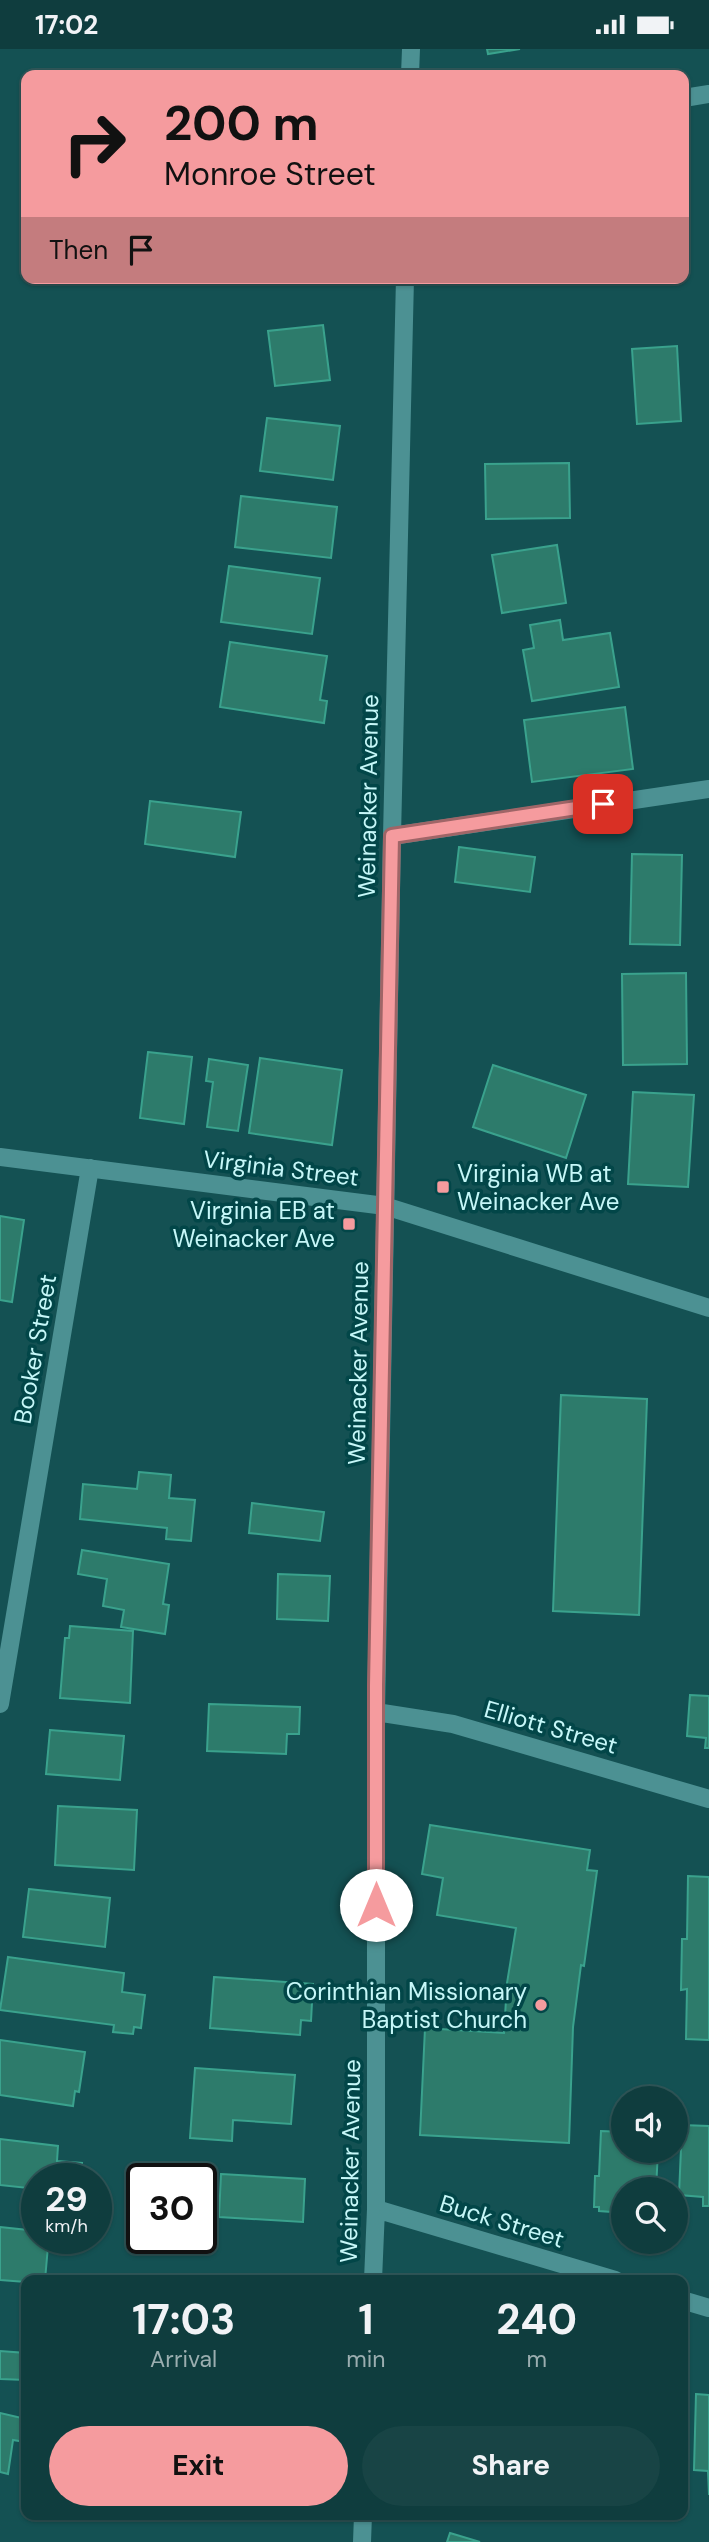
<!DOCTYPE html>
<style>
:root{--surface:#0f3d3e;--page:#184445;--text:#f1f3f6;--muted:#9baeb0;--line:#2f5658;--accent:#f59b9e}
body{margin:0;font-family:"DM Sans",sans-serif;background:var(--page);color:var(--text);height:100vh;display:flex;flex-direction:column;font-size:26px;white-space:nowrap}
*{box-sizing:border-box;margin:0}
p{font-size:23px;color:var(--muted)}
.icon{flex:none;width:38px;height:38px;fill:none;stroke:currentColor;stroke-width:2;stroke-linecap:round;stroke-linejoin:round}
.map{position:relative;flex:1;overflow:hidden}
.side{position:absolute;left:21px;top:2226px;width:667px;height:245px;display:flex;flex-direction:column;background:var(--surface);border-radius:14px;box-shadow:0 2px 5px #0004,0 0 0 2px var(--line)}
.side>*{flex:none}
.hud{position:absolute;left:21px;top:21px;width:668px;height:214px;border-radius:14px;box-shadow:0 2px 5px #0004,0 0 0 2px var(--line);background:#f59b9e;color:#111;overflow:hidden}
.tools{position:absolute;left:611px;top:2037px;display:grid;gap:14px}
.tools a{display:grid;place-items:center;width:77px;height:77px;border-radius:50%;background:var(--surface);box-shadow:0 2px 5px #0004,0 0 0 2px var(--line);font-size:35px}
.speed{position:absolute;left:21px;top:2114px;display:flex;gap:14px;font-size:35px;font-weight:700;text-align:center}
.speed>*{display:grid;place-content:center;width:91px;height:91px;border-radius:50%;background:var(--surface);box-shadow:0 2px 5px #0004,0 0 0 2px var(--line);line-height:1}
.speed small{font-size:18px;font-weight:400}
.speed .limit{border:4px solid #111;border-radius:10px;background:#fff;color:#111}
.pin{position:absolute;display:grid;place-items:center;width:60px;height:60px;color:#fff;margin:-30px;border-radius:14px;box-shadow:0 4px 10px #0006}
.me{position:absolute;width:77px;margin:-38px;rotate:0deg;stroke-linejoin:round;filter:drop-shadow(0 0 5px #0008)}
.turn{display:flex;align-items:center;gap:24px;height:147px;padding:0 28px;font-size:32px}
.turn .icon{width:91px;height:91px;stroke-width:2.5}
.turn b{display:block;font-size:49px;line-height:60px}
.then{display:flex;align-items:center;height:66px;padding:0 28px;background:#0003;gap:14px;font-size:26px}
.eta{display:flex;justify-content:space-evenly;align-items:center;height:119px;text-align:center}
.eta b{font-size:42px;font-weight:700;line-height:49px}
.primary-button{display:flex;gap:14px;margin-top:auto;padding:14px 28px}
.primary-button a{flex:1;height:80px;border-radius:42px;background:var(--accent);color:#111;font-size:28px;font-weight:700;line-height:80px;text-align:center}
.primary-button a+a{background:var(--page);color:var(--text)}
.status{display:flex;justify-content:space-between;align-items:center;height:49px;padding:0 35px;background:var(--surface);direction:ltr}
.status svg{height:19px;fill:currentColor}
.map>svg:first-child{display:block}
.building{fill:#2d7b6b;stroke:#3aa28d;stroke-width:2}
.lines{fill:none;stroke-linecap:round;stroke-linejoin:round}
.minor{stroke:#4c9193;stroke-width:18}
.route-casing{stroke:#9f6567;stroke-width:18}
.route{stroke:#f59b9e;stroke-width:12}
.poi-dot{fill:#f59b9e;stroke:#024648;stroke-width:2.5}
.labels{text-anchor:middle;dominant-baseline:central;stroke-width:7;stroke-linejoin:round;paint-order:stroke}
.street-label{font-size:24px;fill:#c6f7f8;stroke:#024648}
.poi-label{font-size:24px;fill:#c6f7f8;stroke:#024648;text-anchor:end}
</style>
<div class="status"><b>17:02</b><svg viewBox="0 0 49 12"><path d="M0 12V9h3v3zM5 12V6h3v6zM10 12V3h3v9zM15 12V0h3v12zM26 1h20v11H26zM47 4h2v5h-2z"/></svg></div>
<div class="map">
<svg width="709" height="2493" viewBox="0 0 709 2493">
<rect width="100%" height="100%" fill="#145153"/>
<path class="building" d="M487 0H520L488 5Z
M323 276 330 331 275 337 268 282Z
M677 297 681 372 637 375 632 300Z
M267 369 340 377 333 431 260 422Z
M569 414 570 469 486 470 485 415Z
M241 447 337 458 331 509 235 498Z
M557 496 566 554 502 564 492 506Z
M229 517 320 529 312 585 221 573Z
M560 571 563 591 610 584 619 638 532 652 523 601 534 599 530 576Z
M230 593 327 607 320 651 327 652 324 674 220 658Z
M625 658 633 720 532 733 524 671Z
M150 752 241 763 235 808 145 795Z
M459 798 535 808 530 843 455 833Z
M632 805 682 806 680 896 630 895Z
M686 924 687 1015 623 1016 622 925Z
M148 1003 192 1008 184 1075 140 1069Z
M260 1009 342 1021 332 1096 249 1084Z
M209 1010 248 1016 238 1082 207 1078 213 1033 206 1032Z
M493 1016 586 1046 566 1109 473 1078Z
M633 1043 694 1046 688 1138 628 1135Z
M0 1167 24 1171 12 1253 0 1251Z
M561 1346 647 1350 639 1566 553 1562Z
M139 1423 171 1426 169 1449 195 1451 191 1492 166 1490 167 1479 80 1470 83 1435 137 1440Z
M252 1454 324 1463 320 1492 249 1484Z
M82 1501 169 1515 163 1555 169 1556 165 1585 121 1578 124 1561 103 1557 107 1530 78 1525Z
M278 1525 330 1527 328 1572 277 1570Z
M70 1577 133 1582 130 1654 60 1649 65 1589H69Z
M690 1646 709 1647V1699H705L706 1689 687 1687Z
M209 1655 300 1658 299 1685H287L286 1705 207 1702Z
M50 1681 124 1687 120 1731 46 1725Z
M58 1757 137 1761 134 1821 55 1816Z
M430 1776 590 1801 587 1821 597 1822 584 1917 581 1916 573 1978 569 2094 420 2086 425 1979 504 1984 507 1934 516 1879 437 1866 443 1829 422 1825Z
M688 1827 709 1828V1991L686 1990 687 1940 681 1941 682 1890H687Z
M29 1840 110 1849 105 1898 23 1888Z
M8 1908 124 1924 122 1943 145 1946 141 1979 134 1978 133 1985 113 1983 114 1976 0 1961Z
M214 1928 313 1935 311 1972 301 1971 300 1986 210 1979Z
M0 1991 85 2003 79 2043 75 2042 73 2057 0 2046Z
M195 2019 295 2026 291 2075 233 2071 232 2092 190 2089Z
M682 2076 709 2077V2157H703V2148L679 2146Z
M601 2082 623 2083V2102H658L656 2140H623V2171L611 2170 612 2163 599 2162V2158H594L595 2127H599Z
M0 2090 58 2097 57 2112 82 2114 80 2130H37V2140L0 2136Z
M221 2125 305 2130 303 2173 219 2168Z
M0 2178 37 2182V2189H40L39 2196 48 2197 45 2231 26 2233 0 2231Z
M0 2302 26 2304V2331L0 2330Z
M696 2345 709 2346V2446L708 2422 694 2421Z
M0 2364 26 2370 25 2393 13 2391 8 2425 0 2423Z
M450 2484 480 2493H447Z"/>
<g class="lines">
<path class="minor" d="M410 26 411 0
M684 49 709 45
M392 787 709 740
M0 1108 385 1157 709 1259
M0 1655 90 1119
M376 1663 453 1675 709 1750
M376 2160 615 2231
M373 2231 376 2160V1663L392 787 405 229
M682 2251 709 2259
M362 2493 363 2466"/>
</g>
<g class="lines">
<g class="route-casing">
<path id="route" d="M376 1856V1636L392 787 603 755"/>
</g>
<use href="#route" class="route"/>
</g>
<g class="poi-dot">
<rect x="436" y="1131" width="14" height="14" rx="3.5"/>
<rect x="342" y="1168" width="14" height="14" rx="3.5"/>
<circle cx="541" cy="1956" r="7"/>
</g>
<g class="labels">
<g class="street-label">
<text transform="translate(368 747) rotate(-89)">Weinacker Avenue</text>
<text transform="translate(281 1119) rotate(7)">Virginia Street</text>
<text transform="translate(35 1300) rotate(-80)">Booker Street</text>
<text transform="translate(358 1314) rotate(-89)">Weinacker Avenue</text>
<text transform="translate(551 1678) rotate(16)">Elliott Street</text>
<text transform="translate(350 2112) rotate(-89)">Weinacker Avenue</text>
<text transform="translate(502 2172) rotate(17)">Buck Street</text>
</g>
<g class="poi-label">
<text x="457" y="1124" text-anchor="start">Virginia WB at<tspan x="457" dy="28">Weinacker Ave</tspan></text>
<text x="335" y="1161">Virginia EB at<tspan x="335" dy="28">Weinacker Ave</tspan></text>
<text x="527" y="1942">Corinthian Missionary<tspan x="527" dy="28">Baptist Church</tspan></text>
</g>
</g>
</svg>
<div class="tools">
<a><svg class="icon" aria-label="sound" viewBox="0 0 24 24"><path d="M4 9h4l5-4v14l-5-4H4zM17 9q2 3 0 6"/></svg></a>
<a><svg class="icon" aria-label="search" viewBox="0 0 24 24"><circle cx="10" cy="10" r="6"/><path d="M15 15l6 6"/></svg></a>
</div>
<div class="speed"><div>29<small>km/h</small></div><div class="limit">30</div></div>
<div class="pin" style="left:603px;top:755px;background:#d93025"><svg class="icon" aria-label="arrive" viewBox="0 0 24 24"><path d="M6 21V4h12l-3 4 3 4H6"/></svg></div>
<svg class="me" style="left:376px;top:1856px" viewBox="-20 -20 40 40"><circle r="19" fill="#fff"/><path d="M0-13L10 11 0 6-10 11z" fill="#f59b9e"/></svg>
<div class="hud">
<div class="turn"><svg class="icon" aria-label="right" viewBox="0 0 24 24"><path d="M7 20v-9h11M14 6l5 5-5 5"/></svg><div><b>200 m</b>Monroe Street</div></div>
<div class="then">Then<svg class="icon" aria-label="arrive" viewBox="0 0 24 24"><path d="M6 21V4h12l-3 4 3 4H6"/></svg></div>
</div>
<section class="side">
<div class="eta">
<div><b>17:03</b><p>Arrival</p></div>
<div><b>1</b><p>min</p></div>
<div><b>240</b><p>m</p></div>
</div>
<div class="primary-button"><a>Exit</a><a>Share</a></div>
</section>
</div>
